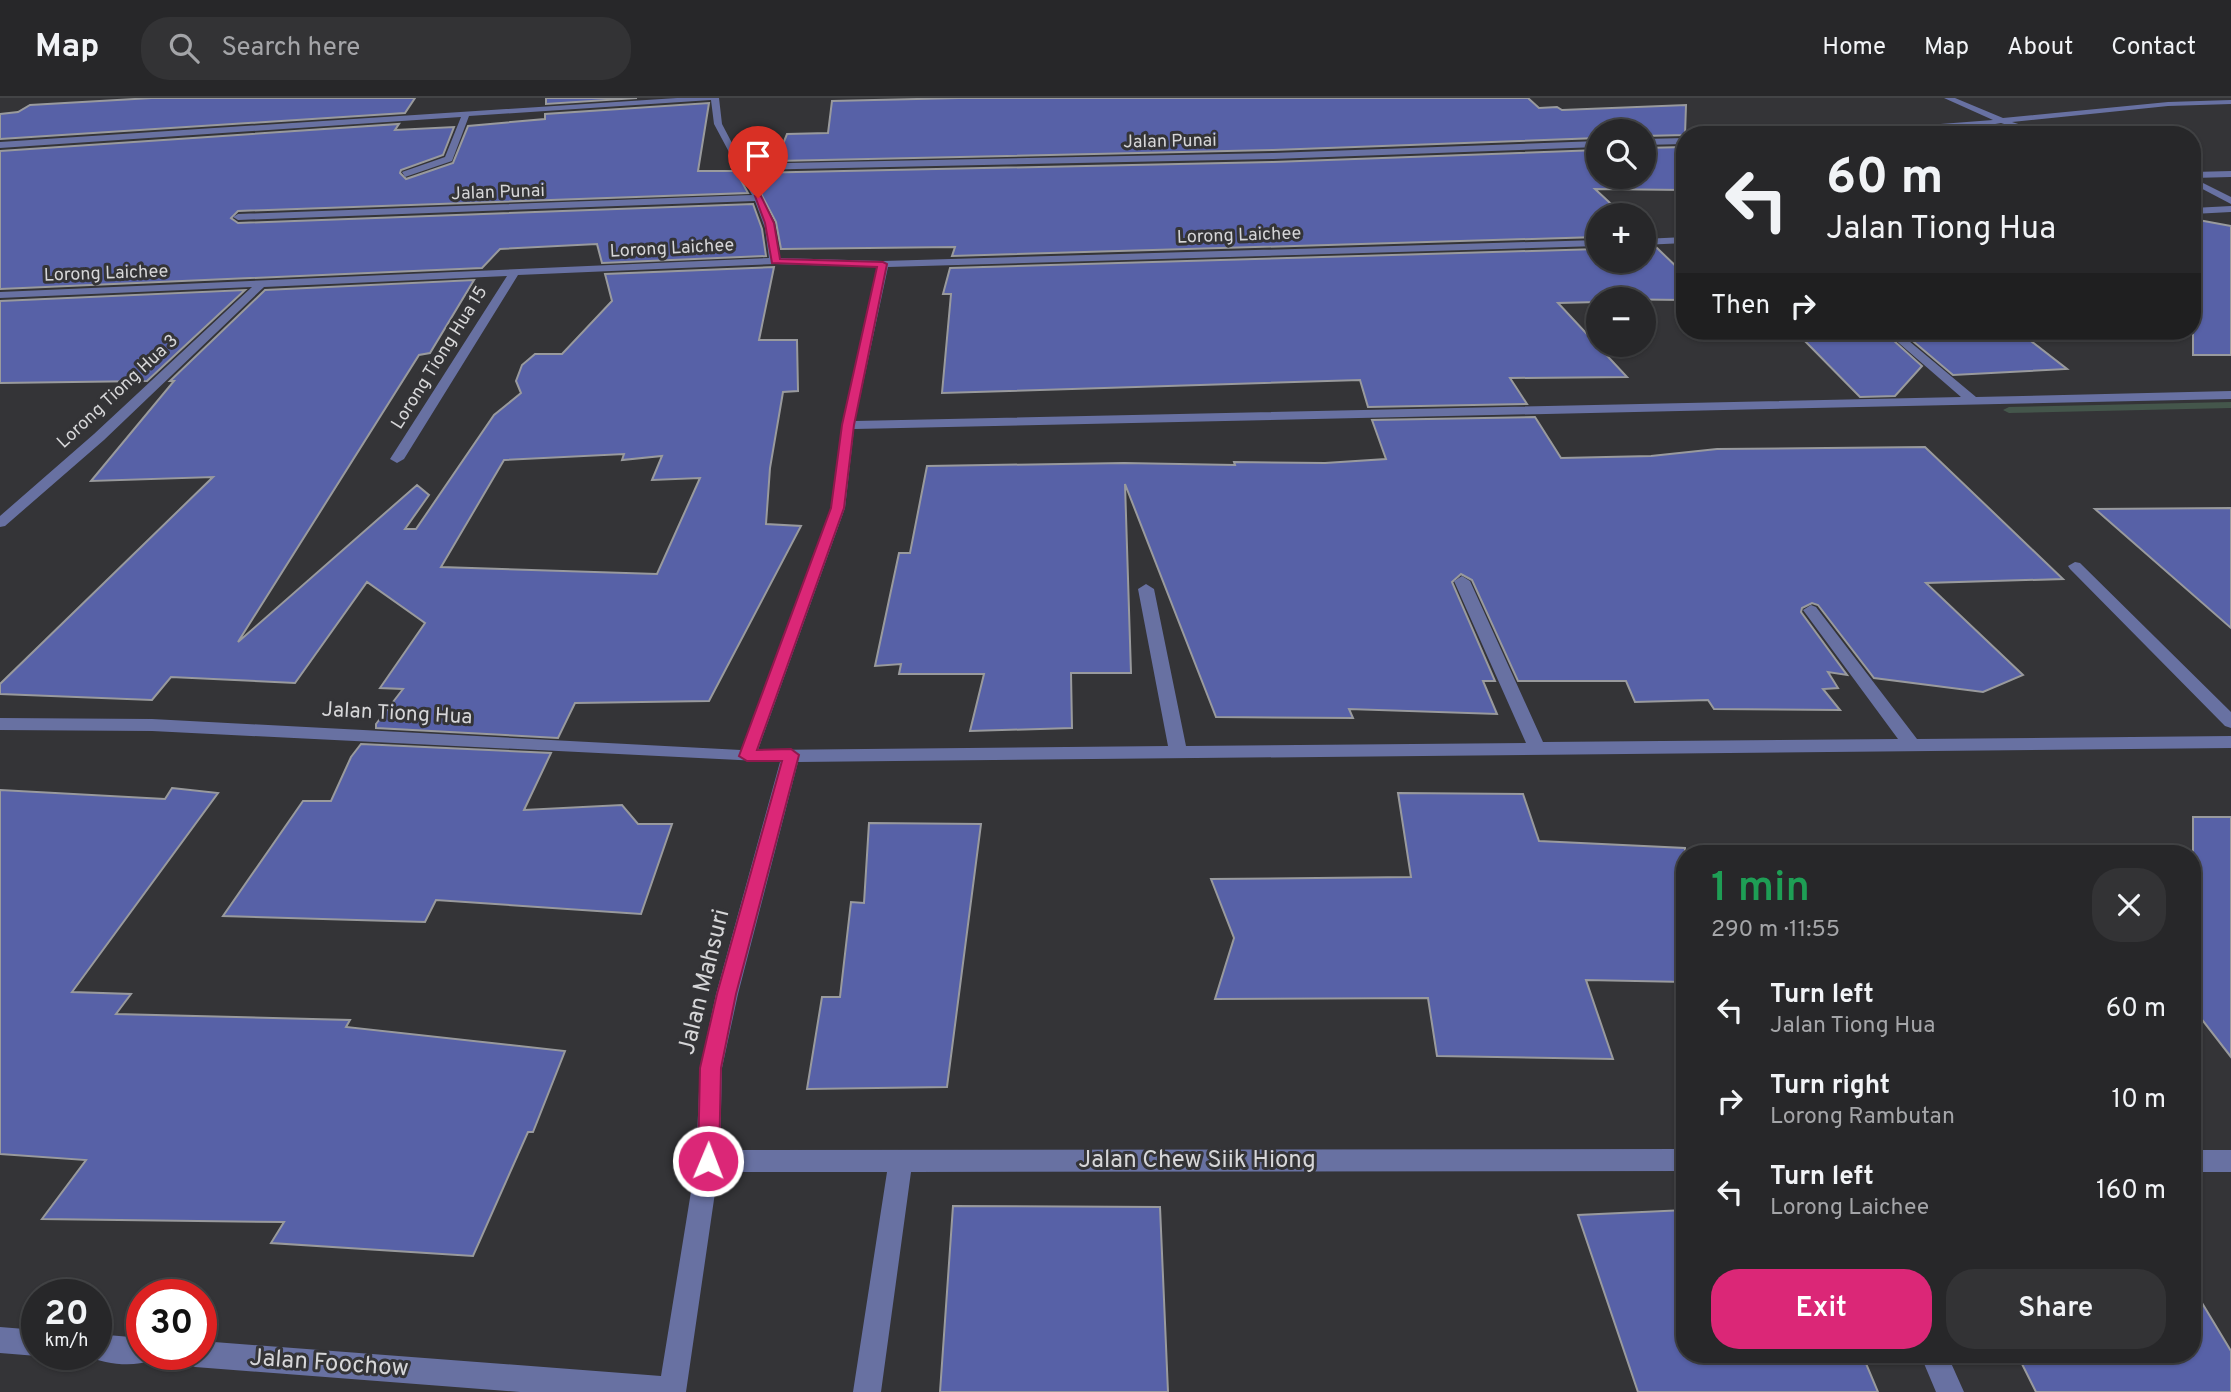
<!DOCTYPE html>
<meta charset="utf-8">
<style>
:root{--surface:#272729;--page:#333335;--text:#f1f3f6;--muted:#a4a5a8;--line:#434446;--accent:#db2777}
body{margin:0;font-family:Overpass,sans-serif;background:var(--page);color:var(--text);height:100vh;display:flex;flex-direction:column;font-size:26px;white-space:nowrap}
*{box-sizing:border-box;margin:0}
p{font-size:23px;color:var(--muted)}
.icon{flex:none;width:38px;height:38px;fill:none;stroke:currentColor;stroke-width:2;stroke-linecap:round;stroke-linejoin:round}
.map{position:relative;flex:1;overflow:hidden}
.sheet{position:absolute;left:1676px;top:747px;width:525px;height:518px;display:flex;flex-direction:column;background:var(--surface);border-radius:28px;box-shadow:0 2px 5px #0004,0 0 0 2px var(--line)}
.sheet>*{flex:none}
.banner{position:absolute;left:1676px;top:28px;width:525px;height:214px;border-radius:28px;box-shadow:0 2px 5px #0004,0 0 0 2px var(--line);background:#272729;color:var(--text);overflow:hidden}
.controls{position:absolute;left:1586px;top:21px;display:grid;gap:14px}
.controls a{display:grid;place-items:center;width:70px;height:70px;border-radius:50%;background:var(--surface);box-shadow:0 2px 5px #0004,0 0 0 2px var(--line);font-size:35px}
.speed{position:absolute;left:21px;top:1181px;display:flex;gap:14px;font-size:35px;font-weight:700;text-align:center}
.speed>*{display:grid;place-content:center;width:91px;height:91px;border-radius:50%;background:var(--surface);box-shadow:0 2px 5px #0004,0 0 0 2px var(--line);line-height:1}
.speed small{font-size:18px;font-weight:400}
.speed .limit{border:10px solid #d22;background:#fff;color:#111}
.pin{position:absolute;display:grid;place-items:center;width:60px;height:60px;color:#fff;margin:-72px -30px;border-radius:50% 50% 50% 0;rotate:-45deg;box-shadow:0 0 7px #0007}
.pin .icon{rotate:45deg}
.me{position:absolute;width:77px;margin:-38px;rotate:1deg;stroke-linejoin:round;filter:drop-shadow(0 0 5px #0008)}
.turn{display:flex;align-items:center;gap:24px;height:147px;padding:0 35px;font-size:32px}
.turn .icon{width:91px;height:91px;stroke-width:2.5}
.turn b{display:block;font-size:49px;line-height:60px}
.then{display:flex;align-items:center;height:66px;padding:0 35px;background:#0003;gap:14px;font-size:26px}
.round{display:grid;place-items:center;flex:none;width:74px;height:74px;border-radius:28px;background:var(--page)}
.overview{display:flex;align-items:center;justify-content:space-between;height:119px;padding:0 35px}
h1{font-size:42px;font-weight:600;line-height:52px;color:#1e9e55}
.button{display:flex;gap:14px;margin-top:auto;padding:14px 35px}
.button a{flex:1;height:80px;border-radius:28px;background:var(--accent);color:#fff;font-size:28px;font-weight:600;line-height:80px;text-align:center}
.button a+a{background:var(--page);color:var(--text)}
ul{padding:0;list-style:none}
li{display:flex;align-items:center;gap:21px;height:91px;padding:0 35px}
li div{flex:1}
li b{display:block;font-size:26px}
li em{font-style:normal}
header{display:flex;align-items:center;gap:42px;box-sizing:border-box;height:98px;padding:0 35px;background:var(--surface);border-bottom:2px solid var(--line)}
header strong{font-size:33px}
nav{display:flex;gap:38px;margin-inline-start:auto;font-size:24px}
.search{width:490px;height:63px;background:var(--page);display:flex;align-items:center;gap:18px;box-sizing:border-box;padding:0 24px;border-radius:28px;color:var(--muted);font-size:26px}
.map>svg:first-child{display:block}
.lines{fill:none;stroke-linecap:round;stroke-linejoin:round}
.stream{fill:#44564b;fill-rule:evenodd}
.building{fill:#5761a7;stroke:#999a9d;stroke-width:2;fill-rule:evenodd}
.minor{fill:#6871a2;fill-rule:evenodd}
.route{fill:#db2777;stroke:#8e194d;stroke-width:2}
.labels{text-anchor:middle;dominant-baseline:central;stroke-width:6;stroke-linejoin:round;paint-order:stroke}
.far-street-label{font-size:18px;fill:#d6d6d8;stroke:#343437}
.street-label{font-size:21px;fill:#d6d6d8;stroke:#343437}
.near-street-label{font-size:24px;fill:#d6d6d8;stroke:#343437}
</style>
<header>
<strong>Map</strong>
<div class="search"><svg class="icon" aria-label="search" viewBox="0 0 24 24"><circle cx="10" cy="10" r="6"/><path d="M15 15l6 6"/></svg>Search here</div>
<nav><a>Home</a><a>Map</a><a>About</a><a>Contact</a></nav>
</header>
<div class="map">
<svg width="2231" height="1294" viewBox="0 0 2231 1294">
<rect width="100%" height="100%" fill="#343437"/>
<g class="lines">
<path class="stream" d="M2231 304V310L2009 315 2003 312 2009 309Z"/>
</g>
<path class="building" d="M152 0H415L405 15 0 41V16L18 14 30 7Z
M546 0H637L546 6Z
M959 0H1528L1539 10 1557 9 1562 12 1686 7 1685 37 1643 38V33H1598V40L1273 52 776 63 787 36 828 35 832 3Z
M709 5 698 73H736L748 95 238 113 231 120 238 125 753 106 762 131 766 158 602 165 597 146 500 151 482 170 0 191V53L399 26 395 32 454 29 443 57 401 72 400 75 406 81 453 65 468 28 545 21V16Z
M1685 49V92L1595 91 1623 117H1598V139L952 158 955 149 781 151 776 124 750 75 1273 64 1598 52V79H1643V50Z
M2193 121 2231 128V257H2193Z
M1656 149 1685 177V202L1598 201V204L1558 205 1627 279 1510 280 1527 306 1368 309 1360 282 942 295 951 196H943L950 170 1598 151V163H1643V150Z
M774 169 759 242H797L798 293 783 294 770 370 766 426 801 428 709 603 575 605 558 640 376 630V626L403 591 380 590 425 525 367 484 295 585 171 579 152 602 0 596V586L213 379 91 383 174 283H170L265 192 474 182 430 255 419 257 238 544 417 387 429 397 405 431H416L494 317 521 295 516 283 522 267 535 256H562L612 203 605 176ZM624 356 622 362 662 358 652 382 700 380 657 476 441 469 504 362Z
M245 192 147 283 0 285V203Z
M1795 233H1883L1922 268 1895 298 1860 299Z
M1901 233H2018L2067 271 1953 277Z
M1535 319 1561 360 1651 358 1717 351 1925 349 2063 481 1926 485 2023 577 1983 594 1874 580 1818 507 1812 505 1802 510 1801 514 1847 577 1828 574 1838 590 1823 591 1840 612 1714 611 1708 602 1635 604 1626 583H1518L1472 482 1461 476 1452 484 1495 583H1483L1497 616 1349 611 1353 620 1216 619 1125 386 1131 575H1071L1072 630 970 633 984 576H899L901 566 875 568 899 455H910L927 368 1124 365 1235 367 1234 364 1325 365 1386 361 1372 322Z
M2231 410V530L2095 411Z
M361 646 551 655 524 712 622 707 638 726H672L641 816 436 802 425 824 223 818 303 703H331L351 659Z
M172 690 218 695 72 894 131 896 116 916 350 922 346 929 565 953 533 1034H528L473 1158 271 1145 284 1124 42 1121 86 1062 0 1056V692L165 701Z
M1398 695 1523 696 1539 743 1685 750V884L1586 882 1613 961 1437 958 1428 900 1215 901 1234 840 1211 781 1411 779Z
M2193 719H2231V959L2193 910Z
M869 725 981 726 947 989 807 991 822 899H840L851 804 864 805Z
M953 1108 1160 1109 1168 1294H940Z
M1685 1112V1256H1862L1878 1294H1638L1578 1117Z
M2193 1190 2231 1253V1294H2036L2017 1256H2193Z"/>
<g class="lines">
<path class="minor" d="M677 0H719L722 26 743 66 1273 55 1598 43V49L1273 61 746 72 774 125 780 160 883 163 1598 142V148L888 169 855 323 1961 299 1885 233H1897L1976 299 2231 293V301L854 331 845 410 758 652 1168 648 1138 491 1146 486 1154 491 1186 648 1526 645 1454 483 1462 478 1470 483 1543 644 1898 641 1803 512 1811 507 1816 509 1917 641 2231 638V650L798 664 738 896 722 970 720 1052 1685 1051V1073L911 1074 881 1294H853L887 1074H718L686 1294H520L195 1269 186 1265 182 1256H201V1243L661 1278 696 1063 700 970 716 896 780 664 152 633 0 632V620L152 621 741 652 831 410 842 327 877 169 775 166 518 177 404 361 397 365 390 361 507 178 264 189 104 342 5 428 0 429V418L94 336 252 189 0 200V194L769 160 765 130 755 103 238 122 233 119 238 116 752 97 714 26 711 2 469 18 452 63 405 79 402 74 445 59 461 19 0 50V44Z
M1944 0H1955L2003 20 2168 4 2231 2V6L2168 8 2012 24 2053 37H2039L2001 25 1978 29 1849 37H1796L1993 22Z
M1685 40V46L1643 47V41Z
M2231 73V79L2193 80V74Z
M2193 80 2231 99V106L2193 86Z
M2231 108V114L2193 116V110Z
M1685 139V145L1643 147V141Z
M2075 464 2080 465 2231 614V630L2225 628 2070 471 2068 468Z
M2193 1052H2231V1074H2193Z
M0 1229 37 1232V1256H41L37 1258 0 1255Z
M96 1236 142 1240V1256H154L151 1262C134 1270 104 1266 87 1258L96 1256Z
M1920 1256H1947L1964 1294H1936Z"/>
</g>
<path class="route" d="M755 98H761L774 125 780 161 883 164 887 166 854 327 844 410 757 652 791 651 799 657 736 896 721 970 719 1063 716 1070 708 1073 701 1070 698 1063 700 970 717 896 782 663H747L739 658 831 410 842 327 877 169 772 165 765 125Z"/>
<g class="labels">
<g class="far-street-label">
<text transform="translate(1170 44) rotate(-1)">Jalan Punai</text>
<text transform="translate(498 95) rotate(-2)">Jalan Punai</text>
<text transform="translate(1239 138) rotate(-2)">Lorong Laichee</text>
<text transform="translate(672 151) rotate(-3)">Lorong Laichee</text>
<text transform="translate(106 176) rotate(-2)">Lorong Laichee</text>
<text transform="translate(440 260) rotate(-58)">Lorong Tiong Hua 15</text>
<text transform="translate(118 294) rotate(-43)">Lorong Tiong Hua 3</text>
</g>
<g class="street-label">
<text transform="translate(397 616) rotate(3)">Jalan Tiong Hua</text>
</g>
<g class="near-street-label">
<text transform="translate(705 884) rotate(-76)">Jalan Mahsuri</text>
<text x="1197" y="1063">Jalan Chew Siik Hiong</text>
<text transform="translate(329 1266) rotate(4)">Jalan Foochow</text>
</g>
</g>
</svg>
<div class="controls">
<a><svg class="icon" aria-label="search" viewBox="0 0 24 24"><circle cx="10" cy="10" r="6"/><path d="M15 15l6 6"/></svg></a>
<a>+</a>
<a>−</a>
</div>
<div class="speed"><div>20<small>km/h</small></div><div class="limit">30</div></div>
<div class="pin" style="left:758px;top:100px;background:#d93025"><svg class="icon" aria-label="arrive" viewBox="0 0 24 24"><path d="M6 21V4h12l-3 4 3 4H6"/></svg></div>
<svg class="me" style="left:708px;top:1063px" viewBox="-20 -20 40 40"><circle r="17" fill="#db2777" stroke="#fff" stroke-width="3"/><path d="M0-11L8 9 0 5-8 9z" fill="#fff"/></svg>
<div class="banner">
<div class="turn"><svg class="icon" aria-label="left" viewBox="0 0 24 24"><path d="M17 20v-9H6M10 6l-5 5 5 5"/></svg><div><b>60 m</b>Jalan Tiong Hua</div></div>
<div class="then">Then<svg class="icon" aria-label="right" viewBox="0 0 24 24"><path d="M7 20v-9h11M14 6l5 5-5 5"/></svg></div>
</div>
<section class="sheet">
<div class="overview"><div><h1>1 min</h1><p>290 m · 11:55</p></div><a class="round"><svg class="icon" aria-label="close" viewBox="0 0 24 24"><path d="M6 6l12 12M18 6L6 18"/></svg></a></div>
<ul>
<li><svg class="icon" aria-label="left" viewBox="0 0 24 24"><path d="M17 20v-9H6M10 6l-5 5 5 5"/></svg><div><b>Turn left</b><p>Jalan Tiong Hua</p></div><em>60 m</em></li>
<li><svg class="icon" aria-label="right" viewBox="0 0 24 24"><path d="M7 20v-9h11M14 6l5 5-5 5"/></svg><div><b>Turn right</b><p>Lorong Rambutan</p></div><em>10 m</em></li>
<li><svg class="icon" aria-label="left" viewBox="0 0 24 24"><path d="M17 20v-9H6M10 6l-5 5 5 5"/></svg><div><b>Turn left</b><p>Lorong Laichee</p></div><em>160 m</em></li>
</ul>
<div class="button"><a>Exit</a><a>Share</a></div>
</section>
</div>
